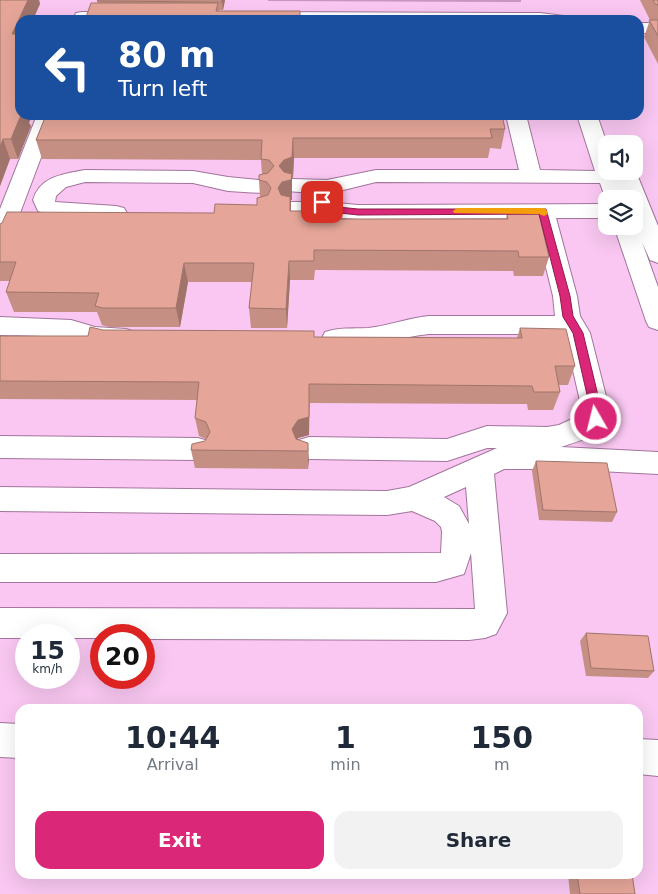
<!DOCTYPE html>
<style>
:root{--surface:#fff;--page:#f2f2f3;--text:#1f2937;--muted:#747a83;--accent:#db2777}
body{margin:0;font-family:"DejaVu Sans",sans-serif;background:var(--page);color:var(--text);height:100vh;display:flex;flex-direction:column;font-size:19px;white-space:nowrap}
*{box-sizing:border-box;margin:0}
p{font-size:16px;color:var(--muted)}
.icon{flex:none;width:28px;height:28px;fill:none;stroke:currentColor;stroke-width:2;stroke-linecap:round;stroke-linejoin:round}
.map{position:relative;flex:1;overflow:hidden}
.panel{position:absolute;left:15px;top:704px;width:628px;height:175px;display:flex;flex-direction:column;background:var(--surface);border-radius:15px;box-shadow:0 5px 20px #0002}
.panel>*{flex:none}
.banner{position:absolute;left:15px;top:15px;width:629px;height:105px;border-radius:15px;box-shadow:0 5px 20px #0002;background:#1a4fa0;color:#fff;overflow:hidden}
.tools{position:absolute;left:598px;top:135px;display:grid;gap:10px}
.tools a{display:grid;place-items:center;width:45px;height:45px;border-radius:10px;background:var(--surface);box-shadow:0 5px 20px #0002;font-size:25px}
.speed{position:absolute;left:15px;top:624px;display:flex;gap:10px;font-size:25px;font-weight:700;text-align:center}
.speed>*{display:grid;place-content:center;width:65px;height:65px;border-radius:50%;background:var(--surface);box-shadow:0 5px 20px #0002;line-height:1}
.speed small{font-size:12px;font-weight:400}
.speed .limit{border:8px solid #d22;background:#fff;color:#111}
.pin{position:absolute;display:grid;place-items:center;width:42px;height:42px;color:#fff;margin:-21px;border-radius:10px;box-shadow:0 2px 8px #0006}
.me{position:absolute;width:55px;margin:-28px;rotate:352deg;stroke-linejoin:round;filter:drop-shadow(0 0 4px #0008)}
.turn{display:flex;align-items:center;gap:18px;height:105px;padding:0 20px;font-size:22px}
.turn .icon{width:65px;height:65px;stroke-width:2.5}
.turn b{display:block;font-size:35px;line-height:42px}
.eta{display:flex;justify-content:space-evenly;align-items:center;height:85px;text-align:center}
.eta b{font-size:30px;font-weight:600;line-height:35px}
.button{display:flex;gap:10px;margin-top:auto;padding:10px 20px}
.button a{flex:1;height:58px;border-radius:15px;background:var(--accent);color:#fff;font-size:20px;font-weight:600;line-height:58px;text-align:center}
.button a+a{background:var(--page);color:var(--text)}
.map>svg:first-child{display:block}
.green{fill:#c895c0}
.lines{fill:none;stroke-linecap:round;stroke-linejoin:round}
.minor-casing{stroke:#a2759c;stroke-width:2}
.minor{fill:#fff;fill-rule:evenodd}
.wall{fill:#c58f84}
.shaded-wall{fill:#a0746b}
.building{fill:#e5a699;stroke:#a0746b}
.route{fill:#db2777;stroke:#8e194d}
.slow{fill:#f59e0b}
</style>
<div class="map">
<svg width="658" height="894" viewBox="0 0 658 894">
<rect width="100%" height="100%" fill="#f9c7f1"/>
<path class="green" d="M268 0H521V2L268 1Z"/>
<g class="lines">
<g class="minor-casing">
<path id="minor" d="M82 12H124L130 13 132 17 130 20H76L74 17 76 13Z
M262 12 540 13 564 16 567 20H256L254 17 256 13Z
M639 23H658V33H639Z
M37 115H57L11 237 8 242 0 244V209Z
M506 115H526L540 170 595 171 577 115H597L607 144 606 171H634V167L658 226V263L650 260 642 242 658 287V330L649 327 646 321 614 226H634V222L636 225 634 220V199H626L623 192 621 197 613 199 605 197 600 183 376 182 327 194 286 191 282 186 286 181 293 179 327 180 376 170H519Z
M85 170 193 171 228 177 269 181 273 186 269 191 262 193 228 191 193 183 85 182 66 187 56 196 55 202 116 206 124 208 127 213 124 218 116 220 54 217 38 211 33 200C40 176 64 174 85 170Z
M292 202H326L358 205 606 204V218H556L577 296 580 316 590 333 609 408C610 435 583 439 561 447L658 452V474L559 469H504L494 474 507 613 496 634 485 638 469 640 144 639V635H101V638H69V635H26V638H0V608L475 609 471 553 464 574 436 582H0V554L441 553 442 532 441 527 435 521 412 511 387 515 0 511V487L387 491 409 487 497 448H487L447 461 309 459 299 456 295 448 299 440 309 437 447 439 487 426 547 427 559 425 583 414 564 331 555 334H429C395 337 359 355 325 344L322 338 325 332C339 327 353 329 368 328 388 326 408 318 429 316H555L553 296 534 218 358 219 284 214 281 209 284 204ZM466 487 469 524 459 506 444 497Z
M0 317 71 320 95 327 126 329 135 332 138 338 135 344C111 352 92 341 70 338 47 335 23 336 0 335Z
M0 436 198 438 208 441 212 449 208 457 198 460 0 458Z
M0 723 20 724V758L0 757Z
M638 739 658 740V776L638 774Z"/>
</g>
<use href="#minor" class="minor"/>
</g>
<path class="wall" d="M0 0H39L40 4 20 20 29 123 31 126 18 159H10L0 186Z
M225 0 223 10H219V11L98 3 97 1Z
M640 0H658V64L644 37 650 20Z
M46 115 505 129 501 149 490 148 488 158H294L293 177 292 178V200H291V211L314 219H506L507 214 549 257 543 276H514L513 271 315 270 314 280H290L287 328H251L249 308 252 282H188L180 327H109L102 325 97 312H14L6 292 10 281H0V224L214 213 257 205 260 197 259 180 262 175 261 160 42 159 36 140Z
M520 328 575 366 568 385H559L560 392 553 410H528L527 404 310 403 309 435 298 438V440L308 443V469L195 468 191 450 205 441 206 439 199 436 195 418 197 400 0 399V336H88L103 330 314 337 517 338Z
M536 461 617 512 612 522 539 520 532 471Z
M586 633 654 671 648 678 586 676 580 641Z
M568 874H632L635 894H570Z"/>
<path class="shaded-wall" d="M28 0H39L40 4 33 20H20V47L12 34Z
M222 0H225L223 10 222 2Z
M21 115H32L29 123 31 126 18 159 11 139Z
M293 138 294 158 293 177 292 178V200H291V216L278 188 279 166Z
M3 139 10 159 0 186V147Z
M289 261 290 280 287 328 286 309Z
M184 263 188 282 180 327 176 308Z
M309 384V435L298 438 293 447 292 429Z
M308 443 309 461 308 469Z"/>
<path class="building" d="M0 0H28L12 34H20V115H21L11 139H3L0 147Z
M98 0H222V2L97 1Z
M653 0H658V5L655 4Z
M91 3H218L216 11H300V20H85Z
M649 20H658V36Z
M46 115H502L505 129H490L492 138H293L292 157 284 160 279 166 284 172 292 174 291 180 282 182 278 188 281 195 290 197V211H314L313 219H508L507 214H539L549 257H519L518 251 314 250V261H289L286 309 249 308 254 263H184L176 308H103L95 306 99 293 6 292 16 262H0V224L2 223 7 212 214 213 215 204 257 205V198L268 195 271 188 267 182 259 180V175L268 173 274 166 269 160 261 159 262 140H36Z
M90 327 103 330 314 331V337L522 338 520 328 566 329 575 366H555L560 392H534L532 386 309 384V417L298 420 292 429 296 439 308 443V451L191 450 192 444 205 441 210 432 206 422 195 418 199 382 0 381V336H88Z
M536 461 607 463 617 512 543 510Z
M586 633 648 636 654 671 591 668Z
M577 874H632L635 894H580Z"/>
<path class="route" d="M322 200 325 201 328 206 358 209H546L570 296 573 316 583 333 601 408 600 422H592L590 408 573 333 563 317 560 296 539 214 358 215 322 211 317 202Z"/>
<path class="slow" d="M457 208H543L546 209 548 214 544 216 539 214 454 213 453 211Z"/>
</svg>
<div class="tools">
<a><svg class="icon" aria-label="sound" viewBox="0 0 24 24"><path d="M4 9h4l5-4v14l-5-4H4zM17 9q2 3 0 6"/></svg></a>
<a><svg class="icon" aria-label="layers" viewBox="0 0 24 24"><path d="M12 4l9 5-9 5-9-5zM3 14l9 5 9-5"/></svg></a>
</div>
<div class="speed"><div>15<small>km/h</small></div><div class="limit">20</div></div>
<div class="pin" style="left:322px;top:202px;background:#d93025"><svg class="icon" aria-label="arrive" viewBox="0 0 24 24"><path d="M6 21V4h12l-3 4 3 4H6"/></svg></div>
<svg class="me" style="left:596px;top:419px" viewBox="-20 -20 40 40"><circle r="17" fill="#db2777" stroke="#fff" stroke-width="3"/><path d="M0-11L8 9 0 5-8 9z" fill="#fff"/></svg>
<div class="banner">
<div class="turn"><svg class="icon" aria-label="left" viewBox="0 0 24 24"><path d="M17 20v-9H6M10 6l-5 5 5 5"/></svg><div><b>80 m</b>Turn left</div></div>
</div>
<section class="panel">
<div class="eta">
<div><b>10:44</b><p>Arrival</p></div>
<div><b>1</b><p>min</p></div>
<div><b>150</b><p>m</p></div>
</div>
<div class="button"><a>Exit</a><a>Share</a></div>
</section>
</div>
